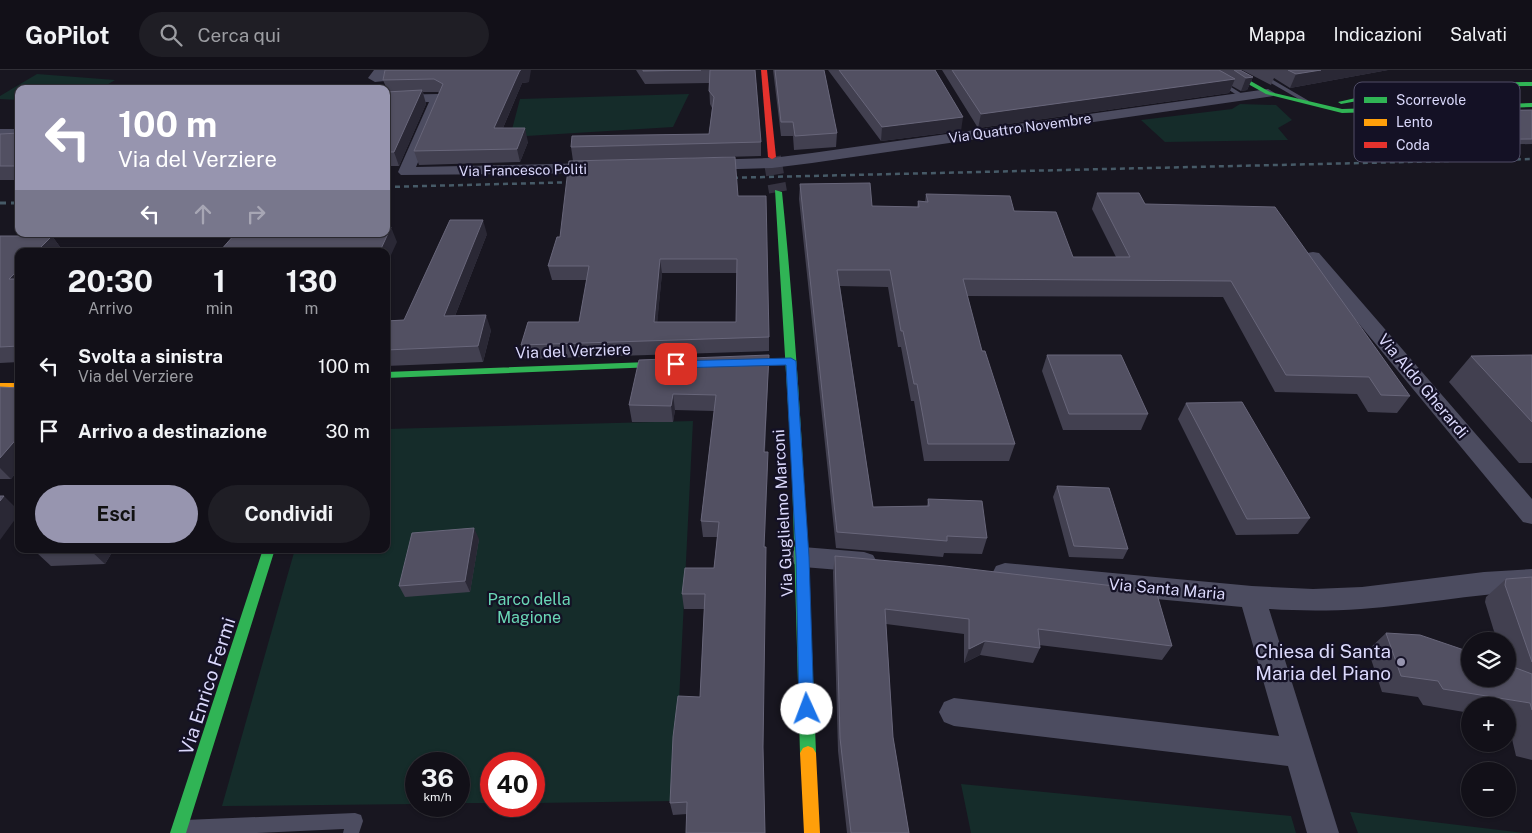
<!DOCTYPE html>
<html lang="it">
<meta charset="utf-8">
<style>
:root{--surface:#121018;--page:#1f1e25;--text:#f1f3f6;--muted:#9c9da2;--line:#313037;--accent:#9795af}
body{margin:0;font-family:"Public Sans",sans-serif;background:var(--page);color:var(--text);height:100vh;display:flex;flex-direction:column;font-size:19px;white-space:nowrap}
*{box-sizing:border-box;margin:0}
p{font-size:16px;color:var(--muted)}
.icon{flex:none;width:28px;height:28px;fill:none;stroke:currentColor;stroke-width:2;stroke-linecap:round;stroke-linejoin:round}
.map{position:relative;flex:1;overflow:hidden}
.panel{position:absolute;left:15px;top:178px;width:375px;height:305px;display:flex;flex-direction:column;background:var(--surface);border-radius:10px;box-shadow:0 1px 4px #0004,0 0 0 1px var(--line)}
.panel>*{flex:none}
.banner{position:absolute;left:15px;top:15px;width:375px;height:152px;border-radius:10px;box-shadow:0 1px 4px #0004,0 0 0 1px var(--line);background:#9795af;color:#fff;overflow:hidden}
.fabs{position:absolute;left:1461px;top:562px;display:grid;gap:10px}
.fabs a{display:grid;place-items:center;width:55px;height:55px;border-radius:50%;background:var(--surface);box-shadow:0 1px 4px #0004,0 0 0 1px var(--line);font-size:25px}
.speed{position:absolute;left:405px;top:682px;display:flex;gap:10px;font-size:25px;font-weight:700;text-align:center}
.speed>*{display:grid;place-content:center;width:65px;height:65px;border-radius:50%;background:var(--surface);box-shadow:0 1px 4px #0004,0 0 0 1px var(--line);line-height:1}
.speed small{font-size:12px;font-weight:400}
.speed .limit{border:8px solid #d22;background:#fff;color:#111}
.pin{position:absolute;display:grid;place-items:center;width:42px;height:42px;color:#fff;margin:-21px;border-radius:10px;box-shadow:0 2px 8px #0006}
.me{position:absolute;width:55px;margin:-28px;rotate:358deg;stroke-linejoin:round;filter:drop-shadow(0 0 4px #0008)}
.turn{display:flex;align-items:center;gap:18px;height:105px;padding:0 20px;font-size:22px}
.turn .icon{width:65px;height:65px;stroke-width:2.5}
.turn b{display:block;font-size:35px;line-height:42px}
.lanes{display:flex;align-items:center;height:48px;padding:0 20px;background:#0003;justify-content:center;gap:25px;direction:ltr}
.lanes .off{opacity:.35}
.eta{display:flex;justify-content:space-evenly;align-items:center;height:85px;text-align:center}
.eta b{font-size:30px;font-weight:700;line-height:35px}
.button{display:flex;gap:10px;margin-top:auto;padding:10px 20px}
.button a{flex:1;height:58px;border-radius:30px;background:var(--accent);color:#111;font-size:20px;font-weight:700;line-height:58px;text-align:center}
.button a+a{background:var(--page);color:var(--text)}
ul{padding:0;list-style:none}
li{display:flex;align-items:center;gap:15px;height:65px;padding:0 20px}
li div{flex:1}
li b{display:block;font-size:19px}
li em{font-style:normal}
header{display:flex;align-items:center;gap:30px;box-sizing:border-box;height:70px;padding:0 25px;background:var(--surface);border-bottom:1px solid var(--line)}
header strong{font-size:24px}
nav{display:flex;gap:28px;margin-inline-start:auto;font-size:18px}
.search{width:350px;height:45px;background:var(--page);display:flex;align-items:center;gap:12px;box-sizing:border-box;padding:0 18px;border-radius:28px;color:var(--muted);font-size:19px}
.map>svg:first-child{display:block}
.green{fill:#152c2a}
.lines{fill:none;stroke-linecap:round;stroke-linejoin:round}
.secondary-tunnel{stroke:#353341;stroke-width:18;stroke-dasharray:18 9;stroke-linecap:butt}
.lane{fill:#4c4c60;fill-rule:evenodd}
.street{fill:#4c4c60;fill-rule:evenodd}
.fast{fill:#30b455;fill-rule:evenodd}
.slow{fill:#ff9f0a;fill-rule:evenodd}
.jam{fill:#e5322d;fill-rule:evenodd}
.rail-far1{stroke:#465a67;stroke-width:2.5;stroke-dasharray:5 4;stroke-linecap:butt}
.rail{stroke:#465a67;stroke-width:3;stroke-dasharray:6 5;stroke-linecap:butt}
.wall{fill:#424050;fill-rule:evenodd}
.shaded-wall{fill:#2a2835}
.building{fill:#525062;stroke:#68667a;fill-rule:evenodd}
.route{fill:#1a73e8;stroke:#114b97}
.poi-dot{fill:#9795af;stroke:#141125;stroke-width:2}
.labels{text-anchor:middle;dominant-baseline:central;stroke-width:4.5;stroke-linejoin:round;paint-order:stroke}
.far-street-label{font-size:14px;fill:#dbd9fc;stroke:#141125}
.street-label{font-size:16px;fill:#dbd9fc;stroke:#141125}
.park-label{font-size:16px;fill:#6ad7b6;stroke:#141125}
.near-poi-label{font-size:19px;fill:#dbd9fc;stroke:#141125;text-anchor:end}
.near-street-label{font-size:19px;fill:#dbd9fc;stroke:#141125}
.key{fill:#141125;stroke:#504d66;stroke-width:1}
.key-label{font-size:14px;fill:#dbd9fc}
</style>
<header>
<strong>GoPilot</strong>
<div class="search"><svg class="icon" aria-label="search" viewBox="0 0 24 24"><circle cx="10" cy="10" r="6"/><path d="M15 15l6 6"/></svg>Cerca qui</div>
<nav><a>Mappa</a><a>Indicazioni</a><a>Salvati</a></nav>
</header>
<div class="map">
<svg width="1532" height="763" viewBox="0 0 1532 763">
<rect width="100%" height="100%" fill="#181620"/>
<path class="green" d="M37 4 115 10 100 19H19V30L0 29V26Z
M689 24 673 57 510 67 520 29Z
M1240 34 1276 35 1292 50 1278 58 1288 70 1165 72 1141 50 1232 39Z
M693 351 674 731 534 733V694H491V733H459V694H416V734L222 736 295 479H386V359Z
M961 714 1291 746 1296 763H971Z
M1350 742H1351L1524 763H1358Z"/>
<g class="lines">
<path class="secondary-tunnel" d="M772 87 778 122"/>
<path class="lane" d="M1196 0H1204L1247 27 1242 28Z
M1248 0H1256L1309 31 1304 32Z
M1507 12 1510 14 1504 23 1489 27 1372 29 1369 27 1372 25 1489 23 1500 21Z
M355 743 361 745 363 751 359 763H343L344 759 257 763H179L177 758 179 752 185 750Z"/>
<path class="street" d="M374 0H386L385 3 415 0H458L452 4 375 12 368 8Z
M1268 19 1275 23 1273 26 812 93 772 98 704 100 699 98 696 95 699 92 704 90 772 88 812 83Z
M438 24 445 28 416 97 597 93 602 95 605 98 602 101 597 103 401 105 398 102 429 32 386 33V25Z
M0 59H19V67H0Z
M1313 182 1319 183 1532 429V454L1523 452 1307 191 1304 187 1307 183Z
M803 477 864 482 873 485 877 492 873 499 864 502 803 497 794 494 790 487 794 480Z
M1005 493 1252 516 1313 519 1362 517 1484 502 1532 499V521C1475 524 1418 535 1361 539 1330 541 1300 541 1269 539L1339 763H1307L1288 696 954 656 944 652 939 642 944 632 954 628 1279 666 1242 537 1005 515 996 512 992 504 996 496Z"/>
<path class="fast" d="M1223 0H1231L1270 22 1342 39 1532 33V37L1342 43 1266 24Z
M1532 12V16L1386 18 1376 20 1374 28 1341 34 1338 32 1369 25 1371 18 1386 14Z
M775 120 782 122C801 309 809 496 816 683L813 688 808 690 803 688 800 683 792 402Z
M675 291 680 294 679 296 386 308V302Z
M263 479H275L186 763H170Z"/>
<path class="slow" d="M0 313H19V321H0Z
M808 676 813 678 816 683 820 763H804L800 683 803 678Z"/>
<path class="jam" d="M761 0H767L776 87 772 89 768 87Z"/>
<path class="rail-far1" d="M724 108 1532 89
M386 117 581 112"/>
<path class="rail" d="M0 133H19"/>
</g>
<path class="wall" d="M385 0 529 12 522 13 503 58 528 72 520 92 419 95 414 81 439 23 438 22H423L426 34 399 96H386V22H388L383 10Z
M636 0H755L761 72V86L573 91 571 77 709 64 712 38 710 34 709 13 645 14Z
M773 0H824L837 63 836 77 794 80 793 66H781Z
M828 0H935L961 61 881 71Z
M942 0H1240L1253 7 1247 20 1241 21 1232 16 1229 23 978 58Z
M1242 0H1388L1290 18 1274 8 1271 15Z
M1532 40V74L1430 76 1402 54 1405 48H1460L1458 46 1461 41Z
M19 63V110H0V64Z
M800 114 872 136 917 137 918 131 925 132 926 124 1014 141 1073 187H1116L1092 139 1097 123 1145 134 1410 326 1397 343 1368 342 1357 324 1275 322 1223 227 967 226 982 281 1015 374 1009 391H924L914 331H911L901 277H898L888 217 840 216 873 437 927 436 928 429 987 468 982 484 944 483 943 487 836 478 799 129Z
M738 126 769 267V281L525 289 521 275 579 252 587 210H552L548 196 560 167ZM662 203H737L736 252H657Z
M487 164 455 246 491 260 483 292 386 296V251L404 250Z
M0 166H52L63 181H19V292L0 293Z
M769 285 765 382 768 398 687 744 673 745 670 733 700 627 704 539H684L682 524 714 498 717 467H703L701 451 714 341 675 340 673 352H632L629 335Z
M1047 285 1148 344 1141 360H1063L1042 301Z
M1532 285V393H1519L1449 312 1471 286Z
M0 317 19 318V399L11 409H0Z
M1186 333 1310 448 1298 464 1236 465 1178 349Z
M1057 416 1128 479 1123 489 1069 487 1053 427Z
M479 469 470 522 405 527 399 516Z
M39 479H114L105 494 51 496 37 483Z
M835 486 1172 576 1162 590 1039 575 1040 578 1033 593 980 585 964 593V564L886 554 893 667 909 763H847L838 681 833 502Z
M1532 507V690L1516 686 1508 652V636H1470V643L1423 635 1418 627 1382 622 1368 580 1386 563 1508 609V571H1497L1485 532 1486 527 1506 509Z"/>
<path class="shaded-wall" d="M520 0H531L529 12 522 13 497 72 494 58Z
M1321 0H1388L1290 18 1296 4Z
M1253 7 1247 20 1241 21 1246 8Z
M1235 9 1229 23 978 58 981 44Z
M422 20 426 34 399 96 394 82Z
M963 47 961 61 881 71 882 57Z
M525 58 528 72 520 92 517 79Z
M483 150 487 164 449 261 444 246Z
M391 157 397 172 386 196V181H380Z
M52 166 63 181H37Z
M660 189 662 203 656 267 654 252Z
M19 199V222L9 209Z
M486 245 491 260 483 292 478 276Z
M769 285 768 301 764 398V382Z
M386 305 390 315 386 326Z
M673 324 675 340 673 352 671 336Z
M19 366V399L11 409 0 398V388Z
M768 382V398L764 493V477Z
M4 426 19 441V444L0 470V431Z
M474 458 479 469 470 522 465 511Z
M92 479H114L105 494 91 481Z
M985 571 980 585 964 593 969 579Z"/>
<path class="building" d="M385 0H521H520L494 58H525L517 79 414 81 443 14 434 9 383 10Z
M643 0H701L643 1Z
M710 0H755L761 72 571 77 572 66 709 64 714 27 709 21Z
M775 0H824L837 63 795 66 793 52H781Z
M839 0H935L963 47 882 57Z
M952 0H1219L1235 9 981 44Z
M1234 0H1240L1253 7 1246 8Z
M1288 0H1321L1296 4Z
M422 20 394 82H386V22Z
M1532 40V69L1433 70 1405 48 1470 47 1461 41Z
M19 63V96H0V64Z
M735 87 738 126H766L769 267 521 275 528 252H579L589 196H548L557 167H560L569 91ZM660 189H737L736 252H654Z
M870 113 872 136 919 137 918 131 928 132 926 124 1010 126 1014 141 1056 142 1073 187H1130L1097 123H1139L1145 134 1275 137 1410 326 1381 325 1369 307 1286 305 1231 211 963 209 982 281H985L1015 374H928L917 314H914L903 261H901L890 200H837L873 437 929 436 928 429 982 431 987 468 947 466V471L837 462 800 114Z
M450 150H483L444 246 486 245 478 276 386 280V251L404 250Z
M386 157H391L380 181H220L235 164H386Z
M0 166H52L37 181H19V199L9 209H19V276L0 277Z
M769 285 764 382H768L764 477H766L763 677 765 763H686L687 732 670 733 673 667 678 626 700 627 705 524H682L685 498H714L719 452 701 451 716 325 673 324 671 336 629 335 639 290Z
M1047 285H1121L1148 344H1069Z
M1532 285V352L1471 286Z
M0 317 19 318V366L0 388Z
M1242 332 1310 448 1247 449 1186 333Z
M1057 416 1109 418 1128 479 1074 476Z
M0 426H4L0 431Z
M474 458 465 511 399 516 412 463Z
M39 479H92L91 481 37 483Z
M835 486 945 496 1156 521 1172 576 1038 559 1040 578 985 571 969 579V549L885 539 893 667 909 763H851L840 668Z
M1532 507V592L1505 515 1506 509Z
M1386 563 1420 565 1470 582V609H1508V595L1532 604V640L1530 633 1443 619 1438 611 1401 606Z"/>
<path class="route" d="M791 288 796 291 809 487 814 639 812 644 807 646 801 644 799 639 796 487 786 295 676 298 671 294 676 291Z"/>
<circle class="poi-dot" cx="1401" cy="592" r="5"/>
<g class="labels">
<g class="far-street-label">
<text transform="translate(1020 58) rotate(-8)">Via Quattro Novembre</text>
<text transform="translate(523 100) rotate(-1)">Via Francesco Politi</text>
</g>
<g class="street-label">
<text transform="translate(573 281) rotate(-2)">Via del Verziere</text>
<text transform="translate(1423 316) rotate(50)">Via Aldo Gherardi</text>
<text transform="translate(783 443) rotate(-93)">Via Guglielmo Marconi</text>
<text transform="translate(1167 519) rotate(5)">Via Santa Maria</text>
</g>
<g class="park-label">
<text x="529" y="529">Parco della<tspan x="529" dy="18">Magione</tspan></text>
</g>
<g class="near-poi-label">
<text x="1391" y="581">Chiesa di Santa<tspan x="1391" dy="22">Maria del Piano</tspan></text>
</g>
<g class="near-street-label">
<text transform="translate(207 616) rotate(-72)">Via Enrico Fermi</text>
</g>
</g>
<rect x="1354" y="12" width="166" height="80" rx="8" class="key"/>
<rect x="1364" y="27" width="23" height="6" fill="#30b455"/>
<rect x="1364" y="49" width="23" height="7" fill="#ff9f0a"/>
<rect x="1364" y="72" width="23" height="6" fill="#e5322d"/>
<g class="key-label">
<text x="1396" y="35">Scorrevole</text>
<text x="1396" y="57">Lento</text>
<text x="1396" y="80">Coda</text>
</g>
</svg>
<div class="fabs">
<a><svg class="icon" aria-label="layers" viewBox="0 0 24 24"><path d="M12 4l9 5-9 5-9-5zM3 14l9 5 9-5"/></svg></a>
<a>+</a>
<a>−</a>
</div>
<div class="speed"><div>36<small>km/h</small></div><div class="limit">40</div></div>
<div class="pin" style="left:676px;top:294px;background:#d93025"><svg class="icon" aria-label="arrive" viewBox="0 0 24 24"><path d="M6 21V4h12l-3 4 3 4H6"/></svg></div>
<svg class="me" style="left:807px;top:639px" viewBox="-20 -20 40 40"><circle r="19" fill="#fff"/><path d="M0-13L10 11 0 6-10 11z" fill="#1a73e8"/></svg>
<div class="banner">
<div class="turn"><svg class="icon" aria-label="left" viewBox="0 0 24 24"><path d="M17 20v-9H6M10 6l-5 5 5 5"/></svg><div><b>100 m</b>Via del Verziere</div></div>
<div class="lanes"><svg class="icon" aria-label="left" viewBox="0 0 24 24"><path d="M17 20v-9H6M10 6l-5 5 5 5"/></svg><svg class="icon off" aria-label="ahead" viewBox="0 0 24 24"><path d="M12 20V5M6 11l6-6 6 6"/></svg><svg class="icon off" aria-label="right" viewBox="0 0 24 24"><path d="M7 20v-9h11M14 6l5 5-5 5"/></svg></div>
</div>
<section class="panel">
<div class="eta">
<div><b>20:30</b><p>Arrivo</p></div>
<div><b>1</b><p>min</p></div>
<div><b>130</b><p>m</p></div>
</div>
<ul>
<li><svg class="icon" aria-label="left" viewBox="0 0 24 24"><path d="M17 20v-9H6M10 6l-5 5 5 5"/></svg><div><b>Svolta a sinistra</b><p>Via del Verziere</p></div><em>100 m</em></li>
<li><svg class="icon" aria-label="arrive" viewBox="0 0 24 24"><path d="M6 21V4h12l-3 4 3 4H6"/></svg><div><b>Arrivo a destinazione</b></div><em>30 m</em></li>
</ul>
<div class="button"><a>Esci</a><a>Condividi</a></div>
</section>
</div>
